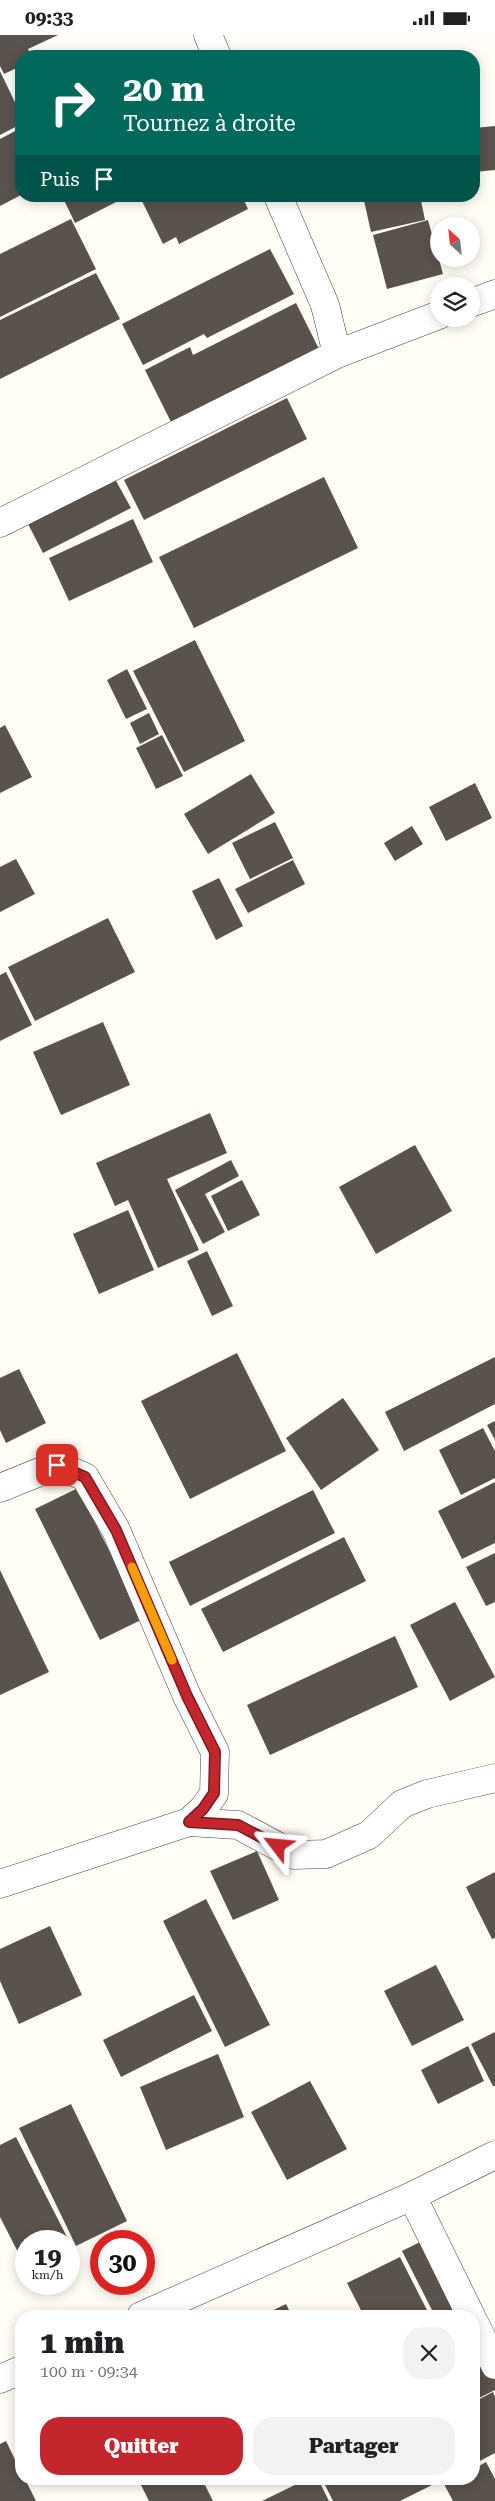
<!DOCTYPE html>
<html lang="fr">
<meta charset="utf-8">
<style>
:root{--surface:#fff;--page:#f2f2f2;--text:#202124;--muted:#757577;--accent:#c4262e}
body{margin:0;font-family:"Roboto Serif",serif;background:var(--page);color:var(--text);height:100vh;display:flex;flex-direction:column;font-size:19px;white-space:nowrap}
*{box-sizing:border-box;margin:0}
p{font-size:16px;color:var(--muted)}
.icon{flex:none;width:28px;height:28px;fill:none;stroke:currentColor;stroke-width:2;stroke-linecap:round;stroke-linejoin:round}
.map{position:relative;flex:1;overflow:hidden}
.drawer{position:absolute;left:15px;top:2275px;width:465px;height:175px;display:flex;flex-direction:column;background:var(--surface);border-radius:20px;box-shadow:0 2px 12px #0003}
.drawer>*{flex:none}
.banner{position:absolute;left:15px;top:15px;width:465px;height:152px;border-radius:20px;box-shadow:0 2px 12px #0003;background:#00695c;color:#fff;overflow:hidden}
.needle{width:32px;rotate:333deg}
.tools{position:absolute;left:430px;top:182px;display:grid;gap:10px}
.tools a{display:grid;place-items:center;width:50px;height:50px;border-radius:50%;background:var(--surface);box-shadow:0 2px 12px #0003;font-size:25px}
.speed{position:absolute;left:15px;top:2195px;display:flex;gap:10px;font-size:25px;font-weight:700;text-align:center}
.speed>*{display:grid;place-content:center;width:65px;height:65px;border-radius:50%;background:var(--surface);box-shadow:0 2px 12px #0003;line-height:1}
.speed small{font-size:12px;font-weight:400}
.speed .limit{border:8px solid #d22;background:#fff;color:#111}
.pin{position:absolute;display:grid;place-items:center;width:42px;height:42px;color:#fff;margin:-21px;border-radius:10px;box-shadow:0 2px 8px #0006}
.me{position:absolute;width:55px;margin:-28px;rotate:299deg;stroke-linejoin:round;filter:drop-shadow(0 0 4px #0008)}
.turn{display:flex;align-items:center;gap:18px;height:105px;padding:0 25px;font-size:22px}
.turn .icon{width:65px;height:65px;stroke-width:2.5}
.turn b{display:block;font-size:35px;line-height:42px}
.then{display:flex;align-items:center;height:48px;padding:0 25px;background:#0003;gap:10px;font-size:19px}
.round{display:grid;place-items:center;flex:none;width:52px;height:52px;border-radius:20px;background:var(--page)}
.summary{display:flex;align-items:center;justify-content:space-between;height:85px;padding:0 25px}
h1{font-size:30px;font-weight:800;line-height:38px}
.action{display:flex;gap:10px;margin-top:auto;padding:10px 25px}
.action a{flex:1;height:58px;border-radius:20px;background:var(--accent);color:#fff;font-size:20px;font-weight:800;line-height:58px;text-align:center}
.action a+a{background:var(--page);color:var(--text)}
.status{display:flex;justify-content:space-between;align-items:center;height:35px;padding:0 25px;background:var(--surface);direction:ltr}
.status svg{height:14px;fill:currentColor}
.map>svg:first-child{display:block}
.building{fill:#5a524d}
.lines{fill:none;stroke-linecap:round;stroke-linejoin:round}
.street-casing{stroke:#444;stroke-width:29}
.street{stroke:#fff;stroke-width:28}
.route-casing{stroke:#7f191e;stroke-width:12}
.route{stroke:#c4262e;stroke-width:9}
.slow{stroke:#f59e0b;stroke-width:9}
</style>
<div class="status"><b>09:33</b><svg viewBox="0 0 49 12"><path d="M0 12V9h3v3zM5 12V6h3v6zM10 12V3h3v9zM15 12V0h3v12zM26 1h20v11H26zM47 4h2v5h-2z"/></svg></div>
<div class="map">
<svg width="495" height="2466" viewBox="0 0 495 2466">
<rect width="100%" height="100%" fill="#fffdf5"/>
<path class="building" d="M0 0H58L28 14 31 21H21V31L4 39 0 31Z
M0 36 21 80V89L0 100Z
M495 91V135L474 137V93Z
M21 93V160L0 171V104Z
M62 161H118L120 165 75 188Z
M242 161 248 174 179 209 176 202 163 209 140 162Z
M363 161H420L425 185 371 197Z
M71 184 96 234 0 282V219Z
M428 185 443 239 387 254 373 200Z
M270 214 294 259 207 303 204 299 143 330 122 289Z
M96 238 120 284 0 344V285Z
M296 268 322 320 174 393 145 335 190 312 193 320Z
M287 363 307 404 144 485 124 445Z
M324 442 358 513 194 593 159 522Z
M115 444 131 473 43 518 28 489Z
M133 484 153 527 69 566 49 523Z
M195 605 245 706 184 737 133 636Z
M127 634 147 674 126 684 107 645Z
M149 678 159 699 140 709 130 688Z
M5 690 32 742 0 758V693Z
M162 700 183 741 156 754 136 713Z
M251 739 275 778 208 819 184 779Z
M475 748 492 783 446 806 429 772Z
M275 787 293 823 250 844 232 808Z
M412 791 423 809 395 826 384 808Z
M16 824 35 859 0 877V832Z
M293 825 305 849 248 878 235 854Z
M219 843 243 891 216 905 192 856Z
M108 883 135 937 35 986 8 932Z
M6 937 32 990 0 1006V940Z
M103 987 130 1050 61 1080 33 1017Z
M210 1078 227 1118 167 1144 199 1215 158 1233 128 1165 115 1171 96 1128Z
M415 1110 452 1176 376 1219 339 1152Z
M231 1125 239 1141 205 1159 225 1197 203 1209 175 1155Z
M242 1145 260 1180 228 1196 211 1161Z
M128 1175 154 1235 99 1259 73 1199Z
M207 1216 233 1271 212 1281 187 1226Z
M237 1318 286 1416 190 1464 141 1366Z
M495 1322V1369L404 1416 385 1377Z
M19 1334 46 1388 6 1408 0 1395V1343Z
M343 1363 379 1415 321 1455 286 1403Z
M495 1386V1405L487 1390Z
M483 1393 495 1416V1443L461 1460 439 1415Z
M495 1447V1508L462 1524 438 1476Z
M78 1453 143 1584 100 1605 35 1474Z
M313 1455 335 1498 190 1571 169 1527Z
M344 1502 366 1546 223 1617 201 1574Z
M495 1518V1567L486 1571 466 1532Z
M0 1535 49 1637 0 1660Z
M455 1567 495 1642 450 1666 410 1590Z
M395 1601 418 1652 270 1720 247 1670Z
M257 1816 279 1865 233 1885 210 1836Z
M495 1837V1903L492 1904 466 1852Z
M206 1864 270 1990 225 2012 163 1886Z
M50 1891 82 1960 19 1989 0 1946V1914Z
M436 1930 464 1985 412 2011 384 1956Z
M194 1960 212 1996 121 2042 103 2005Z
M495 1997V2051H493L471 2009Z
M468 2011 484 2046 438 2069 421 2035Z
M218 2019 244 2082 166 2115 140 2052Z
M310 2046 347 2114 287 2145 251 2077Z
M71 2069 127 2186 76 2211 19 2093Z
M16 2102 67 2202 58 2206H26V2223L22 2225 0 2182V2110Z
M426 2204 465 2281H435L402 2216Z
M400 2222 430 2281H364L347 2248Z
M286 2269 292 2281H261Z
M474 2299 495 2340V2355L477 2364 474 2357Z
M493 2357 495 2362V2418L474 2429V2367Z
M6 2406 21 2437V2444H25L36 2466H0V2409Z
M486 2427 495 2444V2466H453L444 2449 454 2444H474V2434Z
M138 2444H202L213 2466H149Z
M307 2444H318L329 2466H262Z
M322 2444H441L442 2445 400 2466H333Z"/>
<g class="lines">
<g class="street-casing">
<path id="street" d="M208 0 217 21
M278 161 325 270 337 319
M471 268 495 259
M0 488 337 319 439 280
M0 1453 57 1430 85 1442 116 1495 187 1661 215 1717 214 1759 203 1774 189 1787
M0 1849 189 1787 238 1790 294 1820 326 1819 369 1800 402 1769 427 1759 495 1743
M412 2161 471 2281
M141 2281 412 2161 495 2120
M474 2287 495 2330
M0 2344 21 2335"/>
</g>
<use href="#street" class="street"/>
</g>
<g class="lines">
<g class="route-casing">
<path id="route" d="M57 1430 85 1442 116 1495 187 1661 215 1717 214 1758 203 1774 189 1787 238 1790 278 1811"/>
</g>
<use href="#route" class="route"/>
<path class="slow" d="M132 1532 172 1625"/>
</g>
</svg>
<div class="tools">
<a><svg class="needle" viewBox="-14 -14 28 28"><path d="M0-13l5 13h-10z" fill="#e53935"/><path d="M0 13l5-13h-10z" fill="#757577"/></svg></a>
<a><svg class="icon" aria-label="layers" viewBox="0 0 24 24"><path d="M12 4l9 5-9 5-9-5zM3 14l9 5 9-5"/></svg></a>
</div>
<div class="speed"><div>19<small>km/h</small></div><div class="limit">30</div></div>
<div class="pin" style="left:57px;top:1430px;background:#d93025"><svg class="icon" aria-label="arrive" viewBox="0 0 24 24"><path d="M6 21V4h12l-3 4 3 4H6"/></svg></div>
<svg class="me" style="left:278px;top:1811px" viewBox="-20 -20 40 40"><path d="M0-17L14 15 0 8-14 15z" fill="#c4262e" stroke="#fff" stroke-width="4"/></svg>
<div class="banner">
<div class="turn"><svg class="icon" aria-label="right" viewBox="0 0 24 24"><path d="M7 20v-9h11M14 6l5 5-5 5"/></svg><div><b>20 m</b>Tournez à droite</div></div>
<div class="then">Puis<svg class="icon" aria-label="arrive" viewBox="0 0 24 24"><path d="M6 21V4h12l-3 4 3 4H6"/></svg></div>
</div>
<section class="drawer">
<div class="summary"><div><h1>1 min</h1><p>100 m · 09:34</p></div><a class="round"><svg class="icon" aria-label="close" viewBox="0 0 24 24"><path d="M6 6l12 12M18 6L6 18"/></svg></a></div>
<div class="action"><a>Quitter</a><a>Partager</a></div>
</section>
</div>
